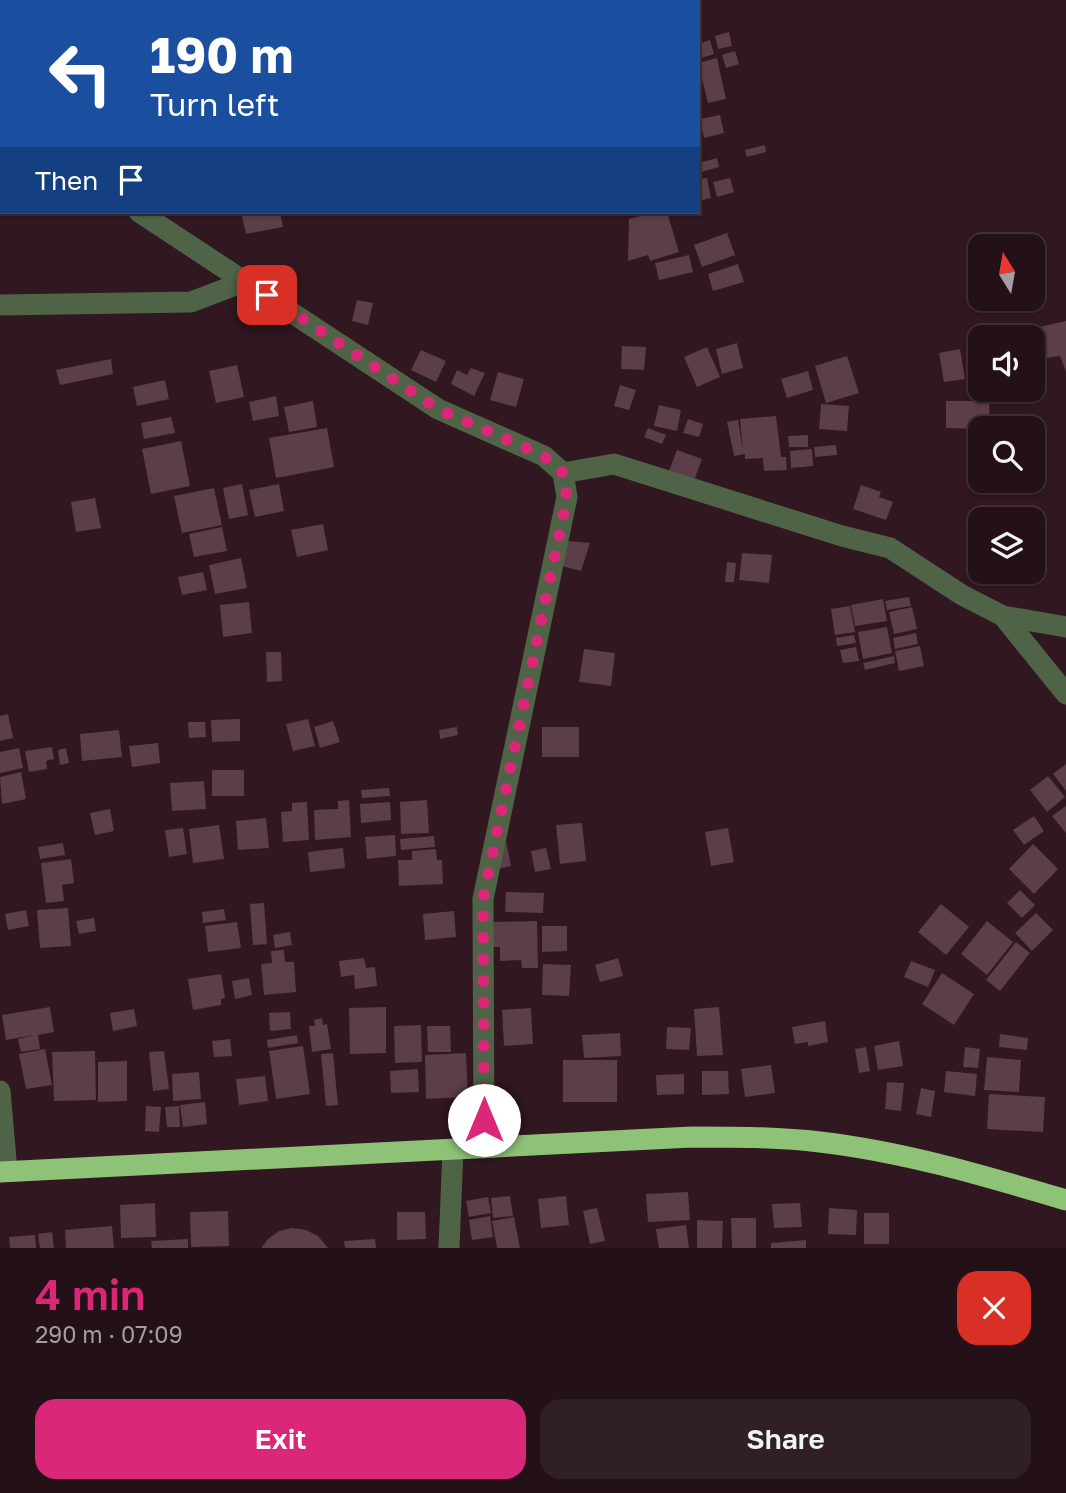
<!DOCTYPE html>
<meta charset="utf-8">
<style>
:root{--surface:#241118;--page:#301f25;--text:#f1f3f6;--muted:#a39da2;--line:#413137;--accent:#db2777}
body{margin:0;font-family:"Golos Text",sans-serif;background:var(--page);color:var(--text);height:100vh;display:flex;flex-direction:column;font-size:26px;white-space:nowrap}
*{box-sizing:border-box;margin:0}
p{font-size:23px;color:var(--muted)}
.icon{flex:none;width:38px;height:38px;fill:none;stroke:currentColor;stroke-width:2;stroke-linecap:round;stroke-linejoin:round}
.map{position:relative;height:1248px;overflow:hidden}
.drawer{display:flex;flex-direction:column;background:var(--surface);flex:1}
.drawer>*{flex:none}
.top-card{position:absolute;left:0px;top:0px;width:700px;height:214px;box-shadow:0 2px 5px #0004,0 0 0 2px var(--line);background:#1a4fa0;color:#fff;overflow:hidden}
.needle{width:46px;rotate:349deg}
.fabs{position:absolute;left:968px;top:234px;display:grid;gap:14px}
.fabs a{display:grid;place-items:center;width:77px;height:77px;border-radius:14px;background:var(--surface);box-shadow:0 2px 5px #0004,0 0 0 2px var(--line);font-size:35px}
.pin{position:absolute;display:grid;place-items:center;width:60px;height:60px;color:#fff;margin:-30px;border-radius:14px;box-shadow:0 4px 10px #0006}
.me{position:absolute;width:77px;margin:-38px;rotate:0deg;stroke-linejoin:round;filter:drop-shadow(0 0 5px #0008)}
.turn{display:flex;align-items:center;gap:24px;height:147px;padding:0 35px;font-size:32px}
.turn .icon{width:91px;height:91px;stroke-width:2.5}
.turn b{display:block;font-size:49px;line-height:60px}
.then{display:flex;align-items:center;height:66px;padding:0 35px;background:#0003;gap:14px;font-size:26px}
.round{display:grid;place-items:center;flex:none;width:74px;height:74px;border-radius:21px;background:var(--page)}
.summary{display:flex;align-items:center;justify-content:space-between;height:119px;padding:0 35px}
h1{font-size:42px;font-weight:600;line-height:52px;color:var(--accent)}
.button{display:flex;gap:14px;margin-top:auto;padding:14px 35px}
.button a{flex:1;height:80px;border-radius:21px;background:var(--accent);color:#fff;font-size:28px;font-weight:600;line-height:80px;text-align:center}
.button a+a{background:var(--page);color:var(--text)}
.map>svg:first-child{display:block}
.building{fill:#5b3e47}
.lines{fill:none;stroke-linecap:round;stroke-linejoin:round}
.street{stroke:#4f6446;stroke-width:21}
.highway{stroke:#8ec277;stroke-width:21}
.route{stroke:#db2777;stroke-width:12;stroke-dasharray:0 21.6}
</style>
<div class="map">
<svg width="1066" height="1248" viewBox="0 0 1066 1248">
<rect width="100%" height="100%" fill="#301720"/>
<path class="building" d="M729 32 732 46 718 49 715 36Z
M710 40 714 54 698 59V44Z
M735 51 739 64 726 68 722 55Z
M717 58 726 99 708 103 698 63Z
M720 115 724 133 704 138 700 119Z
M765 145 766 152 747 157 745 150Z
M717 158 719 167 701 172 699 163Z
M707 178 711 198 698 201V179Z
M730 178 734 192 717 197 713 182Z
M241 212H280L283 227 246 234Z
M655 212H667L679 252 650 261 648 255 628 261 629 219Z
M727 233 735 255 702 267 694 245Z
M689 255 693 272 659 280 655 263Z
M738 264 744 282 713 291 708 274Z
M357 300 373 303 368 325 352 321Z
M1066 321V372L1060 356 1040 359 1035 328Z
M737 343 743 368 722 374 716 349Z
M622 346 646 347 644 370 621 369Z
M707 347 720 377 697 387 684 357Z
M960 349 965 379 944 382 939 353Z
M421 350 446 361 436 382 411 370Z
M847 356 859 393 826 403 815 366Z
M111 359 113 374 60 385 56 370Z
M237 365 244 397 216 403 209 371Z
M471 368 485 373 474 396 451 384 457 370 467 375Z
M808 371 813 390 787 398 781 379Z
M498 372 524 379 516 407 490 400Z
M165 380 169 399 137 406 133 387Z
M620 385 636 390 629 410 614 406Z
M276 396 279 416 253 421 249 402Z
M313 401 317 427 289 432 284 407Z
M946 401H989L990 429 946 428Z
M821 404 849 406 847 431 819 429Z
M659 405 681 410 677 431 654 426Z
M776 416 781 457H786L787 470 764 471 763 458 745 459V454L734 456 727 422 738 420 743 450 740 419Z
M171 417 175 433 144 439 141 423Z
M688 419 703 424 699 437 683 433Z
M327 428 334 467 276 478 269 438Z
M648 428 666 435 662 444 644 437Z
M808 435V447H789L788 436Z
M181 441 190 486 151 494 142 449Z
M836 445 837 455 815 457 814 447Z
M1032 448H1040L1042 463 1032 464Z
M812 449 813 466 791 468 790 451Z
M677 450 702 459 694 481 669 471Z
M242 484 248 515 229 519 223 488Z
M279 484 284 511 255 517 249 490Z
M861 485 881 492 879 497 893 502 886 520 853 509Z
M214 488 222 525 182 533 174 496Z
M95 498 101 528 76 532 71 502Z
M323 524 328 550 297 557 291 530Z
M222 527 227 551 194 557 189 534Z
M568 541 590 543 581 571 562 566Z
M742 553 772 555 769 583 739 580Z
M241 558 247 588 215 594 209 565Z
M727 562 736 563 734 582H725Z
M203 572 207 590 182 595 178 577Z
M909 597 911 606 887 610 885 601Z
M883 599 887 621 855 626 851 605Z
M249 602 252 633 223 637 220 605Z
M850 606 855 632 835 635 831 609Z
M912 607 917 629 894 634 889 612Z
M887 627 892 653 863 659 858 632Z
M916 633 918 644 895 649 893 638Z
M854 635 856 643 837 646 836 638Z
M920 646 924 666 899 671 895 651Z
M856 647 859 661 843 663 840 650Z
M584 649 615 653 611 686 579 682Z
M266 652H281L282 681 267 682Z
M894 656 895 663 865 670 863 663Z
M8 714 13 738 0 741V716Z
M240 719V741L212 742 211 720Z
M308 719 315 746 293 751 286 724Z
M333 721 340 742 320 748 314 727Z
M188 722H205L206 737 189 738Z
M457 727 458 735 440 739 439 730Z
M542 727H579V757H542Z
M119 730 122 757 82 761 80 734Z
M158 743 160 763 132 767 129 746Z
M52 747 54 759 46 761 47 769 29 772 25 751Z
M19 748 23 768 0 773V752Z
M66 748 69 763 60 765 58 750Z
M1066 764V791L1053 774Z
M212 770H244V796H212Z
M21 772 26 799 2 804 0 777Z
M1048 776 1065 797 1047 812 1030 790Z
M204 781 206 809 172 811 170 783Z
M389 788 390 796 362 798 361 790Z
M349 800 351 837 315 840 314 810 338 809V801Z
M427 800 429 833 401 834 400 802Z
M307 802 309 840 283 842 281 812 292 811V803Z
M390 802 391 820 361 823 360 804Z
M1066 806V833L1052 816Z
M110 809 114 831 95 835 90 813Z
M1034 816 1044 831 1024 845 1013 830Z
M266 818 269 848 238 850 236 821Z
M582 823 586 861 560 864 556 825Z
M219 825 224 859 193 863 189 829Z
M183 828 187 854 169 857 165 830Z
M728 828 734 862 711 866 705 832Z
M395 835 396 856 367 859 365 837Z
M434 836 435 847 401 850 400 839Z
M506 840 511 866 497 869Z
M63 843 65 855 40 859 38 847Z
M1033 844 1058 869 1034 894 1009 869Z
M343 848 345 868 310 872 308 852Z
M546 848 551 869 535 872 531 851Z
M436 849 437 860H442L443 884 399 886 398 860H412V851Z
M71 859 74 883 62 885 64 901 46 903 41 863Z
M1020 890 1035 905 1022 918 1007 903Z
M506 892 544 893 543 913 505 912Z
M264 903 267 944 253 945 250 904Z
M941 904 969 927 946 955 918 932Z
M68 908 71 946 40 948 37 910Z
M224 909 226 920 203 923 202 912Z
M26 910 29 926 8 930 5 914Z
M454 911 456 937 425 940 423 914Z
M1036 913 1053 930 1032 951 1015 933Z
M94 918 96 931 79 934 76 921Z
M537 921 538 968H522L521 960 500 961V947H493V922Z
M987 921 1013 942 987 975 961 954Z
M237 922 241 948 208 952 205 926Z
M542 926H567V951L542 952Z
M290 932 292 945 275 948 273 935Z
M1016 942 1030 953 1000 991 986 980Z
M284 950 285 962H294L296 992 264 995 261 964 272 963 271 951Z
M364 958 366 968 375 967 377 986 355 989 354 975 341 977 339 961Z
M618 958 623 976 600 982 595 965Z
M911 961 935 970 928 987 904 977Z
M543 964 571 965 569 996 542 995Z
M942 973 974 994 954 1025 922 1004Z
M221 974 225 998 221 999V1005L193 1010 188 979Z
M249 978 252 995 235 999 232 981Z
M50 1007 54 1032 38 1035 40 1049 21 1052 18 1039 34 1035 6 1040 2 1015Z
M386 1007V1053L350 1054 349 1008Z
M719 1007 723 1055 697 1056 694 1009Z
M531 1008 533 1044 504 1046 502 1010Z
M134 1009 137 1026 113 1031 110 1013Z
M290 1012 291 1029 270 1031 269 1013Z
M322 1018 323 1025 327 1024 331 1049 312 1052 309 1026H315L314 1020Z
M825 1021 828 1042 808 1046V1042L795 1044 792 1027Z
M421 1025 422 1062 395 1063 394 1026Z
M427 1026H450L451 1052H428Z
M667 1027 691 1028 689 1050 666 1049Z
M620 1033 621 1056 584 1058 582 1035Z
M1000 1034 1028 1038 1027 1050 999 1047Z
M297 1035 298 1043 268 1048 267 1040Z
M230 1039 232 1056 214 1057 212 1041Z
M899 1041 903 1066 878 1070 874 1046Z
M303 1046 310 1094 276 1099 269 1051Z
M866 1047 870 1071 859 1073 855 1049Z
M965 1047 980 1049 978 1068 963 1067Z
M45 1049 52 1085 26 1089 19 1054Z
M95 1051 96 1100 54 1101 52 1052Z
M164 1051 169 1089 153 1091 149 1052Z
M333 1053 338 1105 326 1106 321 1054Z
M466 1053 468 1097 426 1099 425 1055Z
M987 1057 1021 1060 1019 1092 984 1090Z
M563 1060H617V1102H563Z
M127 1061V1101L98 1102V1062Z
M771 1065 775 1093 745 1097 741 1069Z
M418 1069 419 1092 391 1093 390 1071Z
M702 1071H728L729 1094 702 1095Z
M946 1071 977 1074 975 1096 944 1092Z
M199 1072 201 1099 173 1101 172 1074Z
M684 1074V1094L657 1095 656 1075Z
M265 1076 268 1101 239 1105 236 1079Z
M887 1082 904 1083 901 1111 885 1109Z
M921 1088 935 1091 931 1117 916 1114Z
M989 1094 1045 1097 1043 1132 987 1129Z
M205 1102 207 1124 183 1127 180 1105Z
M146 1106 161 1107 159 1132 145 1131Z
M179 1106 180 1127H167L165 1107Z
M688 1192 690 1220 648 1222 646 1194Z
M510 1196 513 1216 493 1218 491 1198Z
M566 1196 569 1225 541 1228 538 1199Z
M488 1197 491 1213 469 1217 466 1201Z
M155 1203 156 1237 121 1238 120 1205Z
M800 1203 802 1227 774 1228 772 1204Z
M597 1208 605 1241 590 1244 583 1211Z
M829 1208 857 1210 856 1235 828 1234Z
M228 1211 229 1246 191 1247 190 1212Z
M397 1212H425L426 1239 397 1240Z
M864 1213H889V1244H864Z
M490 1216 493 1237 472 1240 469 1220Z
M514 1217 520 1248H497L492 1221Z
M731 1218H756V1248H732Z
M697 1220 723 1221 722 1248H697Z
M686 1225 689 1248H659L656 1229Z
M112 1226 114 1248H66L65 1230Z
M292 1228 306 1230 318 1236 328 1248H261L268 1239 279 1231Z
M52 1232 54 1248H40L38 1234Z
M35 1235 36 1248H10L9 1237Z
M188 1239V1248H152L151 1241Z
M375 1239 376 1248H345L344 1241Z
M806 1240V1248H771V1243Z"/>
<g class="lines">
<path class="street" d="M0 77 2 79
M139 212 438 409 544 456 563 473 567 497 483 899 484 1148
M0 305 191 302 246 281
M563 473 614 464 842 536 890 548 962 595 1003 616 1066 627
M1003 616 1066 694
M0 1091 7 1171
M449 1248 453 1149"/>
<path class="highway" d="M0 1172 692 1137C735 1137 778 1137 820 1142 905 1152 985 1176 1066 1200"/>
</g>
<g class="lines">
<path class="route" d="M267 295 438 409 544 456 563 473 567 497 483 899 484 1120"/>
</g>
</svg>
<div class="fabs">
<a><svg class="needle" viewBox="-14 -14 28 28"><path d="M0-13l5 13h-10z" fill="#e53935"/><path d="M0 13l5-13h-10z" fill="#a39da2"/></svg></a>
<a><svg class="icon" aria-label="sound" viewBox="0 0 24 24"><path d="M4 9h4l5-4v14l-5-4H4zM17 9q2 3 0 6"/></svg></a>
<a><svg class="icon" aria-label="search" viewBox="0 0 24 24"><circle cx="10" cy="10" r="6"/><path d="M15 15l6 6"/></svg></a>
<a><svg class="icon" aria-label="layers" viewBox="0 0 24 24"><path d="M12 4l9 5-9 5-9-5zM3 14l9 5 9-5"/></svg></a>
</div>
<div class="pin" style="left:267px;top:295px;background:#d93025"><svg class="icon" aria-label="arrive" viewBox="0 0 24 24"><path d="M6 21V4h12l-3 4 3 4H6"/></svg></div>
<svg class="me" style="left:484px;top:1120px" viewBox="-20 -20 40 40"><circle r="19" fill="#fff"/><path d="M0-13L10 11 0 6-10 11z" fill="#db2777"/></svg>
<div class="top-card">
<div class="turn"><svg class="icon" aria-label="left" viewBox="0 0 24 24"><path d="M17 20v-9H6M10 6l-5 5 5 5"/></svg><div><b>190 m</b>Turn left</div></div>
<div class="then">Then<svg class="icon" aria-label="arrive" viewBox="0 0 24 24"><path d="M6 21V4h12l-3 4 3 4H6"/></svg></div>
</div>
</div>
<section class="drawer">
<div class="summary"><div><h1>4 min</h1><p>290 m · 07:09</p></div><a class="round" style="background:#d93025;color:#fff"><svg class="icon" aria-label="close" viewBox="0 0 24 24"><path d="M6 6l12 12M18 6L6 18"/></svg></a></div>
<div class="button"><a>Exit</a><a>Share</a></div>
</section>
